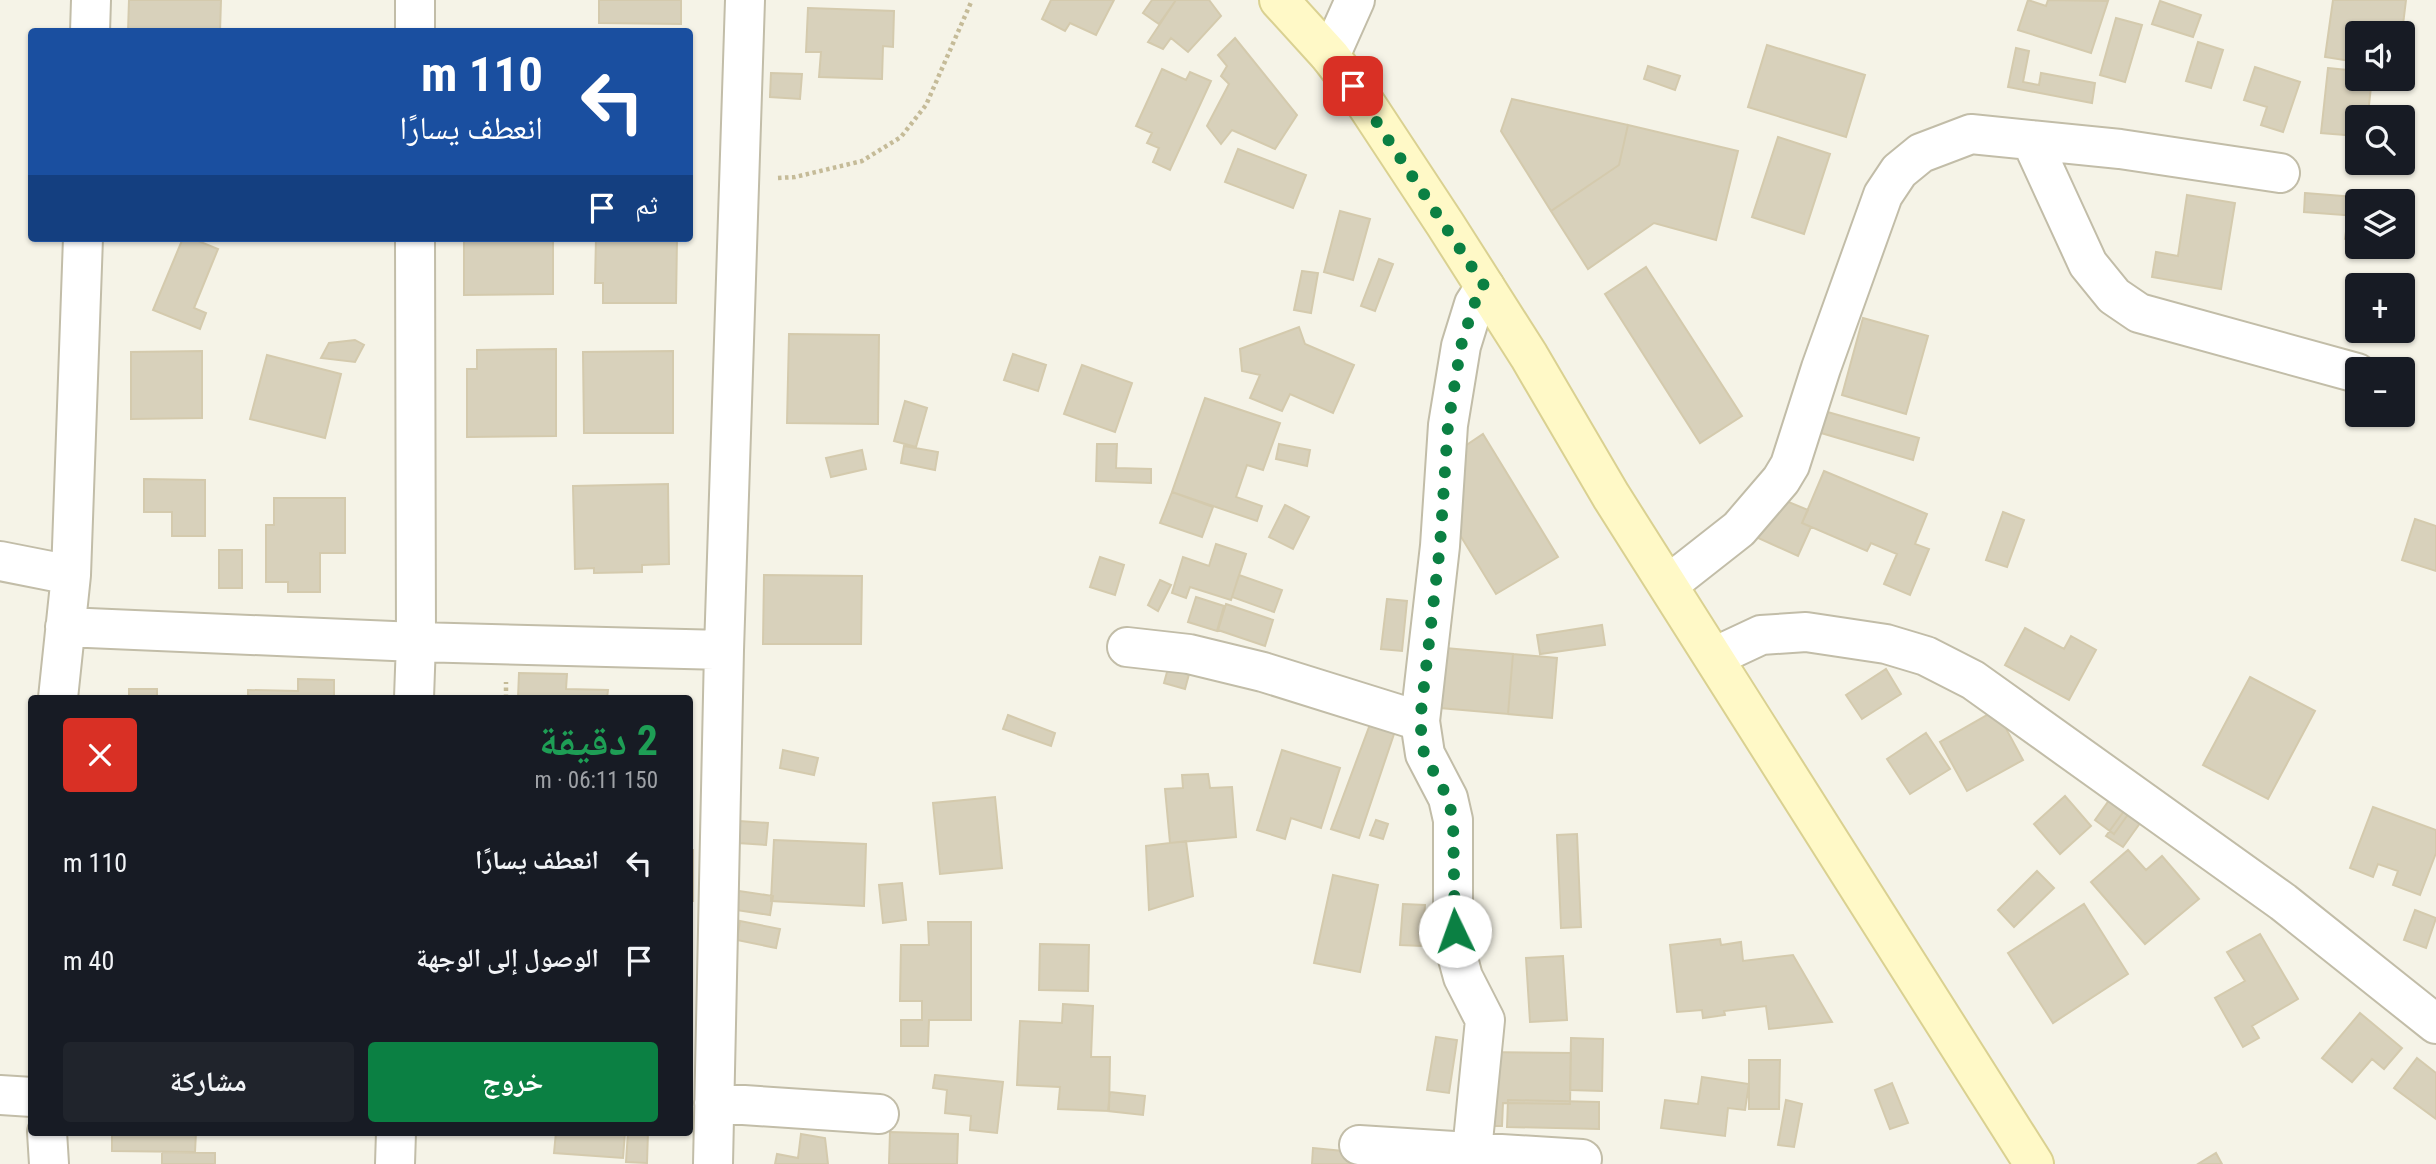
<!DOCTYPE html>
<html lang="ar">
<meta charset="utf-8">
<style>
:root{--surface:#171b24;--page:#20242c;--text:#f1f3f6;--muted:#9ea1a6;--accent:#0b8043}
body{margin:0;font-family:"Roboto Condensed","Noto Naskh Arabic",sans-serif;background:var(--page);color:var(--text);direction:rtl;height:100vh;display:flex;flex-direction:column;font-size:26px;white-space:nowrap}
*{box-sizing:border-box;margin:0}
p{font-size:23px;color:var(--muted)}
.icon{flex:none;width:38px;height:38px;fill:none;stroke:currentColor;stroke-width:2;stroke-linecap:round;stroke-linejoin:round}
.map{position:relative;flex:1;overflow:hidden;direction:ltr}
.details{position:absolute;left:28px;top:695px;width:665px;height:441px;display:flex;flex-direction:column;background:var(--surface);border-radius:7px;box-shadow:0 2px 5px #0004;direction:rtl}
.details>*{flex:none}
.guide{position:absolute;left:28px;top:28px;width:665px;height:214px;border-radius:7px;box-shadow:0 2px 5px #0004;direction:rtl;background:#1a4fa0;color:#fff;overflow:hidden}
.buttons{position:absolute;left:2345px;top:21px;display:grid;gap:14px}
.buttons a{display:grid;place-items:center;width:70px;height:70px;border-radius:7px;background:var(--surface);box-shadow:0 2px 5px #0004;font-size:35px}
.pin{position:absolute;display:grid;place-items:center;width:60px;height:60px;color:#fff;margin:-30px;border-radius:14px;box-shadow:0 4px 10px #0006}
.me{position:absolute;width:77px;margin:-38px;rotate:357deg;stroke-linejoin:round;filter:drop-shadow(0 0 5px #0008)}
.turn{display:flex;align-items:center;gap:24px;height:147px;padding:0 35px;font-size:32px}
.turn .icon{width:91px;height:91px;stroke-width:2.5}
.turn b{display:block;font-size:49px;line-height:60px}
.then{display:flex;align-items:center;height:66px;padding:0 35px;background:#0003;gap:14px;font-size:26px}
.round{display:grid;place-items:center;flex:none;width:74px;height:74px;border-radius:7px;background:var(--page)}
.head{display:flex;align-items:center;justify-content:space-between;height:119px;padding:0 35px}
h1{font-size:42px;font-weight:700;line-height:52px;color:#1e9e55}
.button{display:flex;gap:14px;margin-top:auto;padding:14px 35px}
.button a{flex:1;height:80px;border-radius:7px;background:var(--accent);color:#fff;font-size:28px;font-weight:700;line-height:80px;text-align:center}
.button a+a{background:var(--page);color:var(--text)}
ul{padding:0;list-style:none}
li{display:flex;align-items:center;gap:21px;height:98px;padding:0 35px}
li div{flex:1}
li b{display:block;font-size:26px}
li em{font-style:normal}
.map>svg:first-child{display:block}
.building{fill:#d8d1bb;stroke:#d4caad;stroke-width:2}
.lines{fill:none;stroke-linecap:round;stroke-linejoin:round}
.street-casing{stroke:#c2bda8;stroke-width:42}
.secondary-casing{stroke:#dad191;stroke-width:42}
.path{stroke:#c5bb98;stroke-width:4.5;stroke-dasharray:3.5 3.5;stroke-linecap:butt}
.street{stroke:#fff;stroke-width:38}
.secondary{stroke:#fff9c7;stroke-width:38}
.route{stroke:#0b8043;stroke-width:12;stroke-dasharray:0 21.6}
</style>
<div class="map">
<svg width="2436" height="1164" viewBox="0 0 2436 1164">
<rect width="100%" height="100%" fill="#f5f3e7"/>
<path class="building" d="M129 0H221L220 32H128Z
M599 0H681V24L599 23Z
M1051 0H1114L1096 35 1070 23 1065 31 1042 19Z
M1152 0H1176L1159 24 1143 13Z
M1176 0H1209L1221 16 1188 52 1171 38 1163 49 1148 42Z
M2028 0 2046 6 2048 0 2108 1 2091 53 2018 30Z
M2333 0H2406L2402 33H2357V62L2325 57Z
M2160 1 2201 15 2193 37 2152 24Z
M808 8 894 11 893 47 883 46 882 79 819 77 821 52H806Z
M2116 18 2142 25 2125 82 2100 75Z
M1235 38 1297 115 1275 149 1232 130 1221 144 1207 126 1229 84 1221 76 1227 66 1218 55Z
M2198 42 2223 50 2211 88 2186 81Z
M1767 45 1865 75 1846 137 1748 107Z
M2016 48 2029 51 2023 82 2039 85 2041 73 2095 83 2092 103 2008 87Z
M1648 66 1680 76 1675 90 1644 79Z
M2255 67 2300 82 2283 132 2261 125 2267 107 2244 100Z
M2328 68 2357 71V79H2390L2389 89 2371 87 2368 114 2385 115V117H2357V136L2321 133Z
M1162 69 1186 80 1190 72 1211 81 1170 170 1153 162 1159 148 1147 143 1152 133 1136 126Z
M771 73 802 74 800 99 770 97Z
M1512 99 1628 125 1619 165 1551 211 1501 131Z
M1628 125 1738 151 1716 240 1654 223 1588 269 1551 211 1619 165Z
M1778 137 1830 154 1804 234 1752 217Z
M1238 149 1306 175 1293 208 1225 182Z
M2305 193 2380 199V201H2357V216L2304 212Z
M2187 195 2235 203 2221 289 2152 277 2156 252 2178 256Z
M1340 211 1370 219 1353 280 1324 272Z
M2348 217 2357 219V241L2345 239Z
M183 238H191L218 249 194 308 206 313 200 329 153 310Z
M464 238H553V294L464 295Z
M596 238H677L676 303H603V283H595Z
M1379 259 1393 264 1375 311 1361 306Z
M1646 267 1742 416 1700 443 1605 294Z
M1302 271 1318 273 1311 313 1294 310Z
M1863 318 1928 336 1906 414 1842 395Z
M1299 327 1305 344 1354 365 1333 413 1290 394 1282 411 1250 398 1260 375 1242 371 1240 349Z
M789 334 879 335 878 424 787 423Z
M355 340 364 345 355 362 321 358 329 343Z
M556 349V436L467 437V369H477V350Z
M202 351V418L131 419V352Z
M673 351V433H584L583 352Z
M1013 354 1046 365 1038 391 1004 380Z
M267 355 341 374 325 438 250 419Z
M1082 365 1132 383 1115 432 1064 414Z
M1205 398 1280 423 1263 470 1247 465 1236 497 1262 506 1257 521 1172 492Z
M905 401 927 408 916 447 894 441Z
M1810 407 1919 438 1913 460 1804 428Z
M1483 434 1558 557 1496 594 1460 535 1465 446Z
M1097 444H1117L1116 468 1151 469V483L1096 481Z
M1279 444 1310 450 1307 466 1276 459Z
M904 446 938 452 935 470 901 463Z
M862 450 866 469 831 477 826 458Z
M1824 471 1927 514 1915 544 1929 549 1910 595 1884 584 1897 554 1871 543 1867 551 1802 523Z
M144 479 205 480V536H172V512H144Z
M668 484 669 564 642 565V572L594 573V568L575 569 573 486Z
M1172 492 1213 507 1202 537 1160 523Z
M1774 496 1808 510 1802 523 1811 527 1798 556 1756 537Z
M274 498H345V553H320V592H288V582H266V525H274Z
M1285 505 1309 517 1293 549 1269 537Z
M2003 512 2024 520 2007 567 1986 560Z
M2415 519 2436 526V571L2402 560Z
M1216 544 1246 554 1231 600 1190 587 1186 598 1172 593 1183 557 1209 566Z
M219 550H242V588H219Z
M1100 557 1124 565 1115 595 1090 587Z
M764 575 862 576 861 644H763Z
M1239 575 1282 590 1274 612 1232 597Z
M1160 580 1171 585 1158 611 1148 605Z
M1196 597 1224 606 1217 631 1188 622Z
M1387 599 1407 601 1402 651 1381 649Z
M1226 604 1273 620 1265 646 1218 630Z
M1602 625 1605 645 1540 654 1537 635Z
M2025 628 2064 649 2071 636 2096 650 2069 700 2005 665Z
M1445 648 1513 654 1508 714 1440 708Z
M1513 654 1557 658 1552 718 1508 714Z
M1170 661 1191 667 1185 689 1164 683Z
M1886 669 1901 694 1862 719 1846 695Z
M519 673 567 674 566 689 608 690 607 698H518Z
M2250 677 2315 711 2268 799 2203 765Z
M298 679 334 680V696H349V698H248V690L298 691Z
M129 689H157V698H129Z
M1996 710 2023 760 1967 791 1940 742Z
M1008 715 1055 733 1051 746 1003 729Z
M1372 719 1396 728 1359 838 1331 829Z
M1926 733 1950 769 1910 794 1887 759Z
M783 750 818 758 814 775 780 768Z
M1282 750 1340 768 1321 828 1291 818 1285 839 1257 830Z
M1208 774 1210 788 1232 787 1236 837 1170 843 1165 789 1183 788 1182 775Z
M2115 792 2134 806 2114 834 2095 820Z
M2065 796 2091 826 2060 854 2034 824Z
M995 797 1002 868 940 874 933 803Z
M2127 807 2143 819 2123 847 2106 836Z
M2373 807 2436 830V853L2420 895 2393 885 2398 871 2378 864 2373 877 2350 868Z
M1376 820 1388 824 1383 839 1370 835Z
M739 821 768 823 766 845 738 843Z
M1577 834 1581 927 1561 928 1557 835Z
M774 840 866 844 864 906 771 901Z
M1186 841 1193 896 1149 910 1146 846Z
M690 850H693V901H690Z
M2128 850 2146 870 2162 856 2199 899 2145 944 2091 882Z
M2037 871 2054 888 2014 927 1998 910Z
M1333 875 1378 885 1360 972 1314 963Z
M902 883 906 920 883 923 879 885Z
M739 891 773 896 770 915 736 910Z
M1403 904 1425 905 1422 946 1400 945Z
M2084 904 2128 974 2053 1023 2008 953Z
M2415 910 2436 918 2426 948 2404 940Z
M740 921 780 929 776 948 737 940Z
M928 922H971V1020H929L928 1046H901V1020H922V1001H900L901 945H929Z
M2260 934 2298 999 2252 1026 2259 1038 2243 1047 2215 998 2245 981 2227 952Z
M1720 939 1721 945 1741 942 1743 961 1793 955 1832 1022 1769 1029 1766 1006 1724 1011 1725 1015 1703 1018 1702 1010 1677 1012 1670 945Z
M1040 944 1089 945 1088 991 1039 990Z
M1563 956 1567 1020 1530 1022 1526 958Z
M1063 1004 1093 1006 1091 1057H1110L1109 1111 1058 1109 1060 1087 1017 1085 1020 1021 1062 1023Z
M2360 1013 2402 1048 2384 1069 2372 1059 2352 1082 2322 1058Z
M1436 1037 1457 1040 1449 1093 1427 1090Z
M1571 1038 1603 1039 1602 1091 1570 1090Z
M1479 1052 1571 1053 1570 1104 1503 1103 1502 1126H1477Z
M2417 1058 2436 1073V1119L2394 1088Z
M1749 1060H1780L1779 1109H1749Z
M935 1075 1003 1082 997 1133 970 1130 971 1116 945 1113 947 1090 933 1088Z
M1702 1077 1749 1084 1745 1110 1728 1108 1725 1136 1661 1128 1665 1100 1698 1104Z
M1892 1083 1908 1123 1890 1129 1875 1090Z
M1110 1092 1145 1096 1143 1115 1108 1111Z
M1508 1100 1599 1102V1129L1507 1127Z
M1786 1100 1802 1104 1794 1147 1778 1145Z
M112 1132H196L195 1152 112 1151Z
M556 1132H625L623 1158 554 1153Z
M628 1132H648L647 1163 626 1162Z
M890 1132 958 1134 957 1164H889Z
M801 1134 825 1138 828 1164H775L777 1154 798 1158Z
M1313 1148 1373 1154 1372 1164H1312Z
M162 1152 215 1153V1164H162Z
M2216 1153 2222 1164H2198Z"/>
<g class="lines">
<g class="street-casing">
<path id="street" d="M415 0V32
M90 32 91 0
M1330 56 1355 0
M2031 140 2088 264 2114 296 2139 313 2357 373
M0 561 71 575
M1669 584 1739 529 1781 480 1790 465 1821 368 1883 195 1899 171 1921 153 1971 134 2120 149 2280 173
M65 627 416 642 724 650
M1127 647 1189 654 1263 672 1420 721
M1714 657 1761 635 1806 632 1886 644 1926 656 1973 680 2283 902 2436 1024
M58 698 71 575 83 238
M414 698 416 642 415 238
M0 1095 32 1097
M714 1103 879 1114
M47 1132 49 1164
M1359 1145 1582 1159
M1472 1151 1485 1020 1463 977 1457 955 1453 907V820L1448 798 1425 754 1420 721 1440 546 1448 425 1461 346 1474 304 1485 287
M395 1164 396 1132
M713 1164 724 650 745 0"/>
</g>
<g class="secondary-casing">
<path id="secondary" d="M1279 0 1330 56 1364 101 1445 224 1529 356 1611 496 2034 1164"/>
</g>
<path class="path" d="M778 178 795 177 862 161 901 137 926 105 972 0
M506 698V682"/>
<use href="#street" class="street"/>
<use href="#secondary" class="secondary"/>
</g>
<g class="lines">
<path class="route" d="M1353 86 1485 287 1474 304 1461 346 1448 425 1440 546 1420 721 1424 754 1448 798 1453 820 1455 931"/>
</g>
</svg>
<div class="buttons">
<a><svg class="icon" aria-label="sound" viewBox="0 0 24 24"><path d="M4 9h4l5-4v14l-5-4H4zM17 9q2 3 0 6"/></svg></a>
<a><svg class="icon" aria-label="search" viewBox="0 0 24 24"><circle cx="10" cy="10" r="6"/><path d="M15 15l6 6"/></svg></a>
<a><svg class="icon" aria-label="layers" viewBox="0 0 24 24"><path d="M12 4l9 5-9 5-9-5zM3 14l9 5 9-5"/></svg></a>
<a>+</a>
<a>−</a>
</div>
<div class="pin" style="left:1353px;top:86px;background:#d93025"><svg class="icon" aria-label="arrive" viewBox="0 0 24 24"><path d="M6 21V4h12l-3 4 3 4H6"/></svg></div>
<svg class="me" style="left:1455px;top:931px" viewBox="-20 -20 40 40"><circle r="19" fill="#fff"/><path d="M0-13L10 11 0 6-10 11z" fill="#0b8043"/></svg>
<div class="guide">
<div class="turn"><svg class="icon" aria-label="left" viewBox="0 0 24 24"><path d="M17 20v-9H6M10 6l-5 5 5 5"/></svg><div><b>110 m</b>انعطف يسارًا</div></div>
<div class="then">ثم<svg class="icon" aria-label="arrive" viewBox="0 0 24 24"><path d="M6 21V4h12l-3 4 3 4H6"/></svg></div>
</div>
<section class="details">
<div class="head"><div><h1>2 دقيقة</h1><p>150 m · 06:11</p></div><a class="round" style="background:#d93025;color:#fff"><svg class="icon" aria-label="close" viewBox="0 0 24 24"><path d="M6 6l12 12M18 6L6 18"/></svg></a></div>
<ul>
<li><svg class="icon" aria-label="left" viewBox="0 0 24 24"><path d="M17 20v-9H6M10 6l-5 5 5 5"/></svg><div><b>انعطف يسارًا</b></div><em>110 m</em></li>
<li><svg class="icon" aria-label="arrive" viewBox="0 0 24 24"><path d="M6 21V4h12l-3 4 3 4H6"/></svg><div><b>الوصول إلى الوجهة</b></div><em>40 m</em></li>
</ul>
<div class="button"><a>خروج</a><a>مشاركة</a></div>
</section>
</div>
